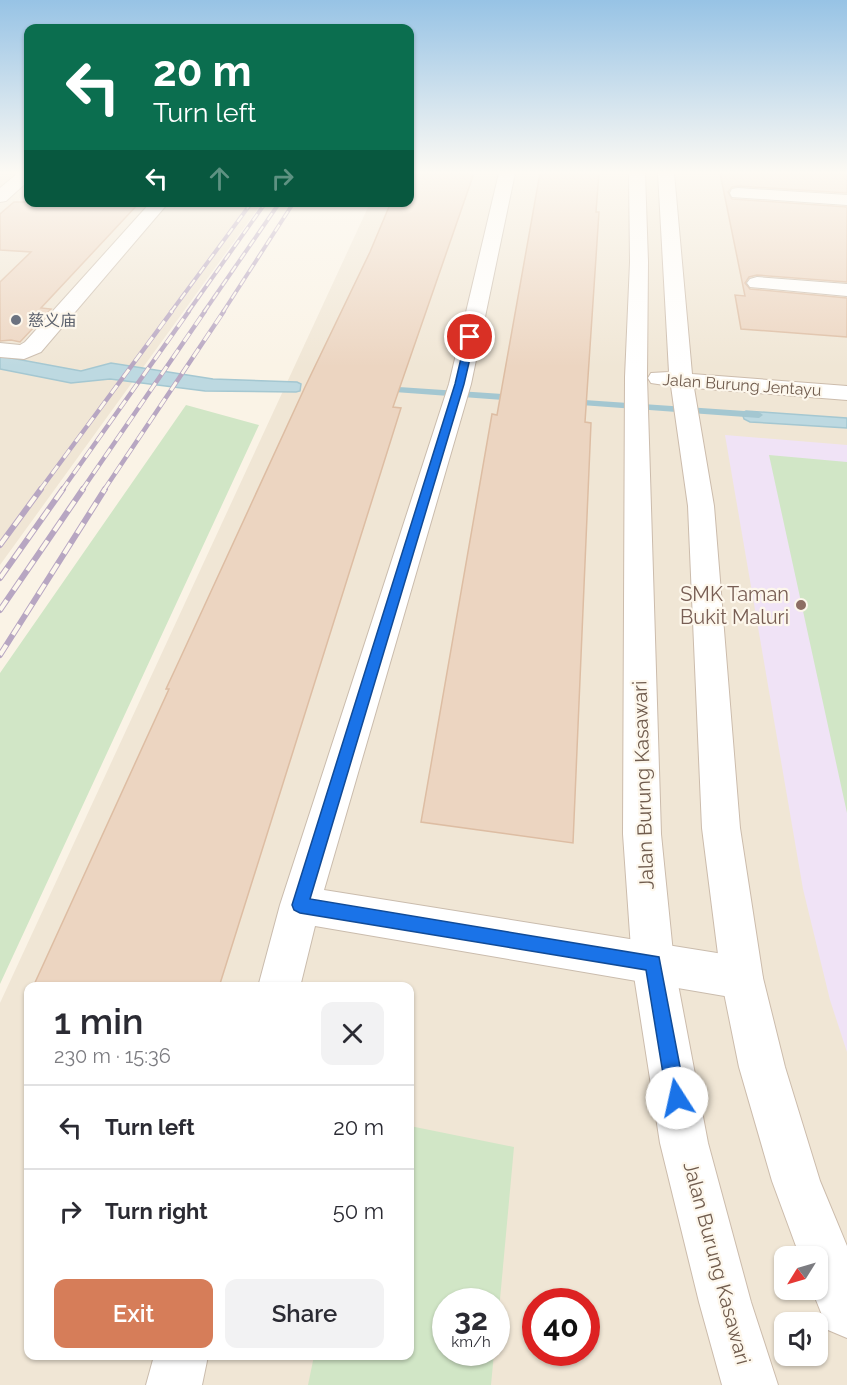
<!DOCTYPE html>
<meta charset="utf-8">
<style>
:root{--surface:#fff;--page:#f2f2f3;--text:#2b2b33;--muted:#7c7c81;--line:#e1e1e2;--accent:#d67d59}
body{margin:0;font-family:Raleway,"Noto Sans SC",sans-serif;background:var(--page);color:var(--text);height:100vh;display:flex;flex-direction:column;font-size:22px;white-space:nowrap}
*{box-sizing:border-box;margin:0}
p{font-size:20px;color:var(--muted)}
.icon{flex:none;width:33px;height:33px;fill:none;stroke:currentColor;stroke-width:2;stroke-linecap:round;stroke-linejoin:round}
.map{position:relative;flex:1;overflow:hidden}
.drawer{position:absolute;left:24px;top:982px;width:390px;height:378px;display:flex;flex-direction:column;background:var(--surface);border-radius:12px;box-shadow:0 2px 4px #0004}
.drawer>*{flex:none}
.guide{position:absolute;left:24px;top:24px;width:390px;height:183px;border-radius:12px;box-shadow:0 2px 4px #0004;background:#0b6e4f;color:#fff;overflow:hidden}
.needle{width:39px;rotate:233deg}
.buttons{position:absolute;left:774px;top:1246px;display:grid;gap:12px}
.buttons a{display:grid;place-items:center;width:54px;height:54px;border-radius:12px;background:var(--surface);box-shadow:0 2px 4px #0004;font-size:30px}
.speed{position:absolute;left:432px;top:1288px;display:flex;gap:12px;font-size:30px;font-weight:700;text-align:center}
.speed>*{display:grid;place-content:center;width:78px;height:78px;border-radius:50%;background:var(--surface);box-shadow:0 2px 4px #0004;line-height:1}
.speed small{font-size:15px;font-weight:400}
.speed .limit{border:9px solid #d22;background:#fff;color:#111}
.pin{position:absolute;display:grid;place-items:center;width:51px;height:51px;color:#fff;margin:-26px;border:3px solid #fff;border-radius:50%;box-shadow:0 2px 6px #0007}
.me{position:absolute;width:66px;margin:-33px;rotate:350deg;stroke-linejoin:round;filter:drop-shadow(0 0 4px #0008)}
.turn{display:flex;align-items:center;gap:21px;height:126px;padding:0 30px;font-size:27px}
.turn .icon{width:78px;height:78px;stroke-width:2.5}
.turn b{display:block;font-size:42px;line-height:51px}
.lanes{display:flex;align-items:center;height:57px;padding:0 30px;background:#0003;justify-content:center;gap:30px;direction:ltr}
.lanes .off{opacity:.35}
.round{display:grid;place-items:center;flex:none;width:63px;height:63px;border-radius:12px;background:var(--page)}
.headline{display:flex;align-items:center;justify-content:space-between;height:102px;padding:0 30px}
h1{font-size:36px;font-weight:600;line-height:45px}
.cta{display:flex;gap:12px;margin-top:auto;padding:12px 30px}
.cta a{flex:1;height:69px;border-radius:12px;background:var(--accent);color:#fff;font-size:24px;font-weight:600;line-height:69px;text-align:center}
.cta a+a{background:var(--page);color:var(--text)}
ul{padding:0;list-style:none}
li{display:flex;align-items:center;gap:18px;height:84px;padding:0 30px;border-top:2px solid var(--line)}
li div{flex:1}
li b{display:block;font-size:22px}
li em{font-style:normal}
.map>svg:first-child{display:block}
.residential{fill:#f0e6d5;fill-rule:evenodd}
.education{fill:#f0e3f6}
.green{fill:#d1e6c6}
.water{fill:#bdd9e1;stroke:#a4c7d1;stroke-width:1.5}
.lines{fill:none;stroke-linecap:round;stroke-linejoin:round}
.stream{fill:#a4c7d1;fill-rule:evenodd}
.building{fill:#ecd5c1;stroke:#ddbda3;stroke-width:1.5}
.street-casing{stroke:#cabcad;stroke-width:2}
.secondary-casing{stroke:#ccbcac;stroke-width:2}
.street{fill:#fff;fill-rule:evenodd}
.secondary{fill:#fff;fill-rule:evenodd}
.rail-far2-casing{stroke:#b7a6c2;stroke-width:4}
.rail-far1-casing{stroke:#b7a6c2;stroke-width:4.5}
.rail-casing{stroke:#b7a6c2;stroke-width:6}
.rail-far2{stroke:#fdf7ec;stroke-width:2;stroke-dasharray:8;stroke-linecap:butt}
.rail-far1{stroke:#fdf7ec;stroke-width:3;stroke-dasharray:10;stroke-linecap:butt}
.rail{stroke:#fdf7ec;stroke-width:4;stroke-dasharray:12;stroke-linecap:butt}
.route{fill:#1a73e8;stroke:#114b97;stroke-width:1.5}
.worship-dot{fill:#6b7280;stroke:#fdf7ec;stroke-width:2}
.education-dot{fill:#8d6e63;stroke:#fdf7ec;stroke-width:2}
.labels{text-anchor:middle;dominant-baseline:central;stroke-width:4.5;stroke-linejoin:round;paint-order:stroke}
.far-worship-label{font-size:16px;fill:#5b616d;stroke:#fdf7ec;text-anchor:start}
.far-street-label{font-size:16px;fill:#705c4e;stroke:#fdf7ec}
.education-label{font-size:20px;fill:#785e54;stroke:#fdf7ec;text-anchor:end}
.street-label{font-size:20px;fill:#705c4e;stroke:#fdf7ec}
</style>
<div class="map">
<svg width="847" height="1385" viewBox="0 0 847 1385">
<rect width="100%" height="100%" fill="#faf3e6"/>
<path class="residential" d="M0 173H28V202L262 203 0 565Z
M410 173H847V1385H0V1003L370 203 410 202ZM28 987H410V1356H28ZM784 1257H818V1290H784ZM446 1302H496V1353H446ZM536 1302H586V1353H536ZM784 1323H818V1356H784Z"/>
<path class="education" d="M725 435 847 445V1052L830 1000 803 889Z"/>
<path class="green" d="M186 405 259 425 0 984V673Z
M769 455 847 462V813Z
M410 1126 514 1147 497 1332 496 1302H446V1353H494L491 1385H308L314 1356H410Z"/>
<path class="water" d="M0 356 81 371 111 363 213 379 297 382 301 384 300 391 296 392 205 391 110 379 71 383 0 369Z
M746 411 847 418V428L750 422 744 419 742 413Z"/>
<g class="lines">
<path class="stream" d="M384 386 517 395 521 398 517 401 381 391 380 389Z
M570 399 759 412 763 415 759 418 567 404V400Z"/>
</g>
<path class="building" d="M410 173H474L393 407 401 408 219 987H33L169 689H166L179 661 305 387 370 252 391 202H410Z
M540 173H599L596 212H599L585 422 591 423 573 843 421 822 492 414 497 415Z
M720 173H847V193L738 186 732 187 728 192 732 199 847 207V282L757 275 749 277 745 283 750 289 847 298V337L741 329 735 295 745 296Z
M14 202H140L41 308 51 309 20 342 11 340 0 341V282L31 252 0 250V214Z"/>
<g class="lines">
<g class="street-casing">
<path id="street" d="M18 173H28V181L6 201 0 202V188Z
M499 173H515L471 384 324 890 742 957 757 963 763 978 757 993 742 999 315 926 300 987H258L280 905 449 384Z
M738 188 847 195V205L732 197 730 193 732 189Z
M151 202H169L41 352 24 359 0 357V343L20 345 25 342Z
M757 277 847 284V296L750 287 747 283 750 279Z
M154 1356H208L202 1385H146Z"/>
</g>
<g class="secondary-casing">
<path id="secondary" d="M629 173H645L648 262 647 377 661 834 674 963 708 1143 751 1302 778 1385H722L699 1302 660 1143 632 963 623 834 625 377 630 262Z
M658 173H674L692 374 847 386V400L694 388 714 506 740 828 763 978 785 1067 820 1181 847 1246V1338L828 1330 812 1290H818V1257H800L772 1181 739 1067 721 978 702 828 688 506 671 386 651 383 648 378 651 373 669 372Z"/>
</g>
<use href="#street" class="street"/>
<use href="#secondary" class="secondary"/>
<g class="rail-far2-casing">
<path id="rail-far2" d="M171 312 252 202
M188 312 266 202
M204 312 280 202
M223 312 294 202"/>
</g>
<g class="rail-far1-casing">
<path id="rail-far1" d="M40 490 172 311
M62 490 189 311
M82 490 205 311
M104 490 224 311"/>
</g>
<g class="rail-casing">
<path id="rail" d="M0 545 41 489
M0 578 63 489
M0 610 83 489
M0 655 105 489"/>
</g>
<use href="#rail-far2" class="rail-far2"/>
<use href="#rail-far1" class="rail-far1"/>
<use href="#rail" class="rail"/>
</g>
<linearGradient id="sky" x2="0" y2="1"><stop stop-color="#97c3e5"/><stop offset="0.47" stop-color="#fdfaf4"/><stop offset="1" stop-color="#fdfaf4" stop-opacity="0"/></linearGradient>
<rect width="847" height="367" fill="url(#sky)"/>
<path class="route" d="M470 334 475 337 464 384 310 899 659 957 686 1098 683 1105 677 1107 670 1105 667 1098 646 970 300 913 294 910 292 905 455 384 466 337Z"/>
<circle class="worship-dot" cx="16" cy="320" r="6"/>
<circle class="education-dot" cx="801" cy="605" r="6"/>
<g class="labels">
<g class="far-worship-label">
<text x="28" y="320">慈义庙</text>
</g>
<g class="far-street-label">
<text transform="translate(742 385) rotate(4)">Jalan Burung Jentayu</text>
</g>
<g class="education-label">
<text x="789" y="594">SMK Taman<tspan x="789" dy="23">Bukit Maluri</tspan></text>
</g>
<g class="street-label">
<text transform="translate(643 785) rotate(-92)">Jalan Burung Kasawari</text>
<text transform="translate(717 1263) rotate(75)">Jalan Burung Kasawari</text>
</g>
</g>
</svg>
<div class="buttons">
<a><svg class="needle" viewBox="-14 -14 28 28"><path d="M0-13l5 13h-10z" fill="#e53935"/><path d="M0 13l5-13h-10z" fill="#7c7c81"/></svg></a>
<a><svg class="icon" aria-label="sound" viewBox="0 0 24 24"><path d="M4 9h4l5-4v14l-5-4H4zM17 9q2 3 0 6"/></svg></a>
</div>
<div class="speed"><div>32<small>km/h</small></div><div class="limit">40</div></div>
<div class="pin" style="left:470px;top:337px;background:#d93025"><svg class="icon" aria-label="arrive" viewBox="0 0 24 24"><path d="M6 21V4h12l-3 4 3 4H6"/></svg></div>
<svg class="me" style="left:677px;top:1098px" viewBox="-20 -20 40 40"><circle r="19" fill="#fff"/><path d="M0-13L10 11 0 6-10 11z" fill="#1a73e8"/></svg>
<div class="guide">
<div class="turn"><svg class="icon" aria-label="left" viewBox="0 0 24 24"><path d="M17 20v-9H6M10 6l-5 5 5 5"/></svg><div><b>20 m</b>Turn left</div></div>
<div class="lanes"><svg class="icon" aria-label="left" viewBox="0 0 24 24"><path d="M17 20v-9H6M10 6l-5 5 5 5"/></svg><svg class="icon off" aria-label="ahead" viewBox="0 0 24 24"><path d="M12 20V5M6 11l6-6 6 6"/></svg><svg class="icon off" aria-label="right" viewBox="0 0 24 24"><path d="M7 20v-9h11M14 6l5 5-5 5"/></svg></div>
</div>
<section class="drawer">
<div class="headline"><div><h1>1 min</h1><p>230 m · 15:36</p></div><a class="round"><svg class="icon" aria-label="close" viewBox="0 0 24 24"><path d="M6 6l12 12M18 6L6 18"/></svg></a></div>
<ul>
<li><svg class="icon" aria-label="left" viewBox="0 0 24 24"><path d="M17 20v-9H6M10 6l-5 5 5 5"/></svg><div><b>Turn left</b></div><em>20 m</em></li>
<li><svg class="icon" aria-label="right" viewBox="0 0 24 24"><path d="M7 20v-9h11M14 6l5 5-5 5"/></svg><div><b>Turn right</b></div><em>50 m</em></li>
</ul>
<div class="cta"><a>Exit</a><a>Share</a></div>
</section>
</div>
